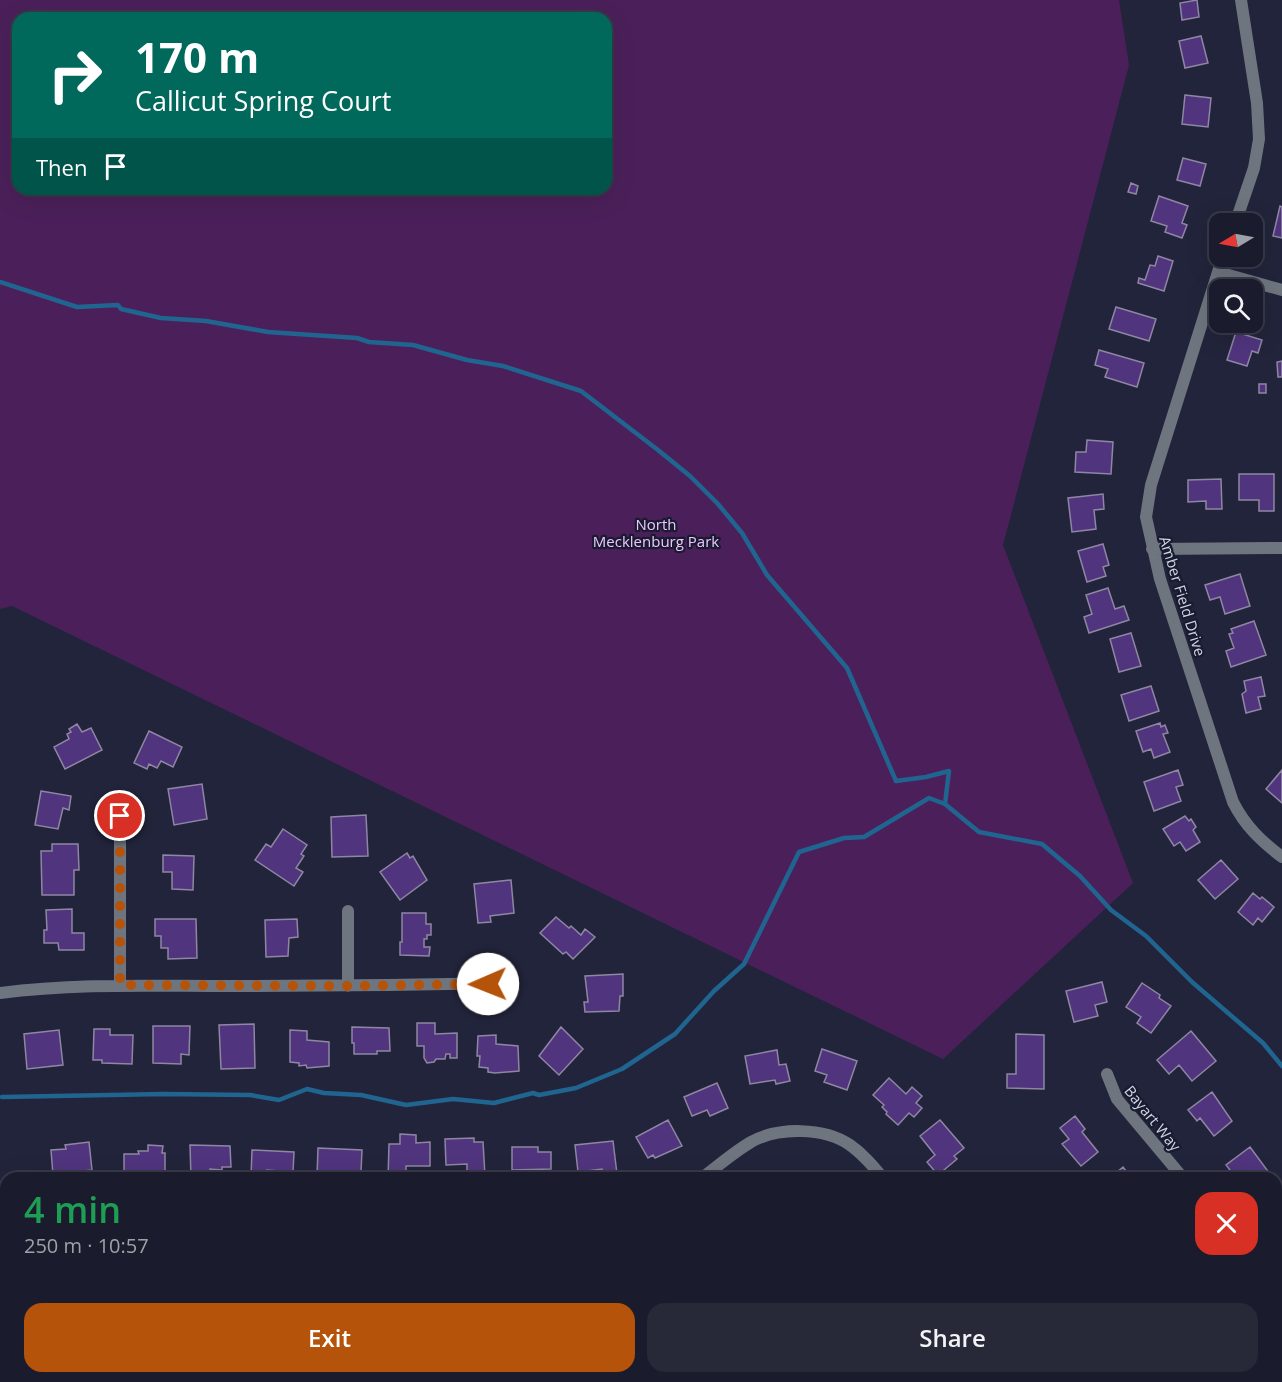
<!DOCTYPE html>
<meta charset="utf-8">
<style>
:root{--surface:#1a1b2c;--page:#272838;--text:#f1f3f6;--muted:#9fa1a9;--line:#383948;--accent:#b45309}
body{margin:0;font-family:"Open Sans",sans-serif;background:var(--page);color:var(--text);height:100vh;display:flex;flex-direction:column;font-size:22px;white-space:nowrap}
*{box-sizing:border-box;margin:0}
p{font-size:20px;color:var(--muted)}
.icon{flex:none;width:33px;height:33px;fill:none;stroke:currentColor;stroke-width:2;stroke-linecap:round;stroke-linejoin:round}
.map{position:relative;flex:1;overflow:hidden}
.drawer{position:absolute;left:0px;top:1172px;width:1282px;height:212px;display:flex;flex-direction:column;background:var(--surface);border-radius:18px 18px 0 0;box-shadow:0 6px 24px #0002,0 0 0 2px var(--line)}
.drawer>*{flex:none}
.banner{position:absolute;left:12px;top:12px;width:600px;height:183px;border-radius:18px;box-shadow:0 6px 24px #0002,0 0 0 2px var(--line);background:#00695c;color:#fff;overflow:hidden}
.needle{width:39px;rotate:260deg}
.fabs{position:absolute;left:1209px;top:213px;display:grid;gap:12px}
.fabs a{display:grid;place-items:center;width:54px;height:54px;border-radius:12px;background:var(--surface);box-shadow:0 6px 24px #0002,0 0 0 2px var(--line);font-size:30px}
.pin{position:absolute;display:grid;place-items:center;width:51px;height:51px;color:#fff;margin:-26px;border:3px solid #fff;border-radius:50%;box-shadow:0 2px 6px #0007}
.me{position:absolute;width:66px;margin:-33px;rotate:269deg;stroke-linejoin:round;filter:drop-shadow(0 0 4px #0008)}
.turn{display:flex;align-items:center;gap:21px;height:126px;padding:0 24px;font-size:27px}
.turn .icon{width:78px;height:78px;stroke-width:2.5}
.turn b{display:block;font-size:42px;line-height:51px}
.then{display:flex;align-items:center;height:57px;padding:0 24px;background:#0003;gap:12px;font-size:22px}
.round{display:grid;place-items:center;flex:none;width:63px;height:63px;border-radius:18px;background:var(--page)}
.overview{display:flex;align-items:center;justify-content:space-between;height:102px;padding:0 24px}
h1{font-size:36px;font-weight:600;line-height:45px;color:#1e9e55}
.cta{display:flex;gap:12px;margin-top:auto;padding:12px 24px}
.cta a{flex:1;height:69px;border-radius:18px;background:var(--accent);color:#fff;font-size:24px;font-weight:600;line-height:69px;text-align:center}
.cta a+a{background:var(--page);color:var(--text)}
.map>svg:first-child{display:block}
.green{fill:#4b205a;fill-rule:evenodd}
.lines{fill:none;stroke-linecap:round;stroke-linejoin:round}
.stream{stroke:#206590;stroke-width:4.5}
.building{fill:#50357e;stroke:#8e86a2;stroke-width:1.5}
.street{stroke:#6e757f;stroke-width:12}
.route{stroke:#b45309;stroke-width:10;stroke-dasharray:0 18}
.labels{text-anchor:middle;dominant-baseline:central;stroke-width:4.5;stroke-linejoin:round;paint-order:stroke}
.park-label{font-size:15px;fill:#efc5fe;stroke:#191b30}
.street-label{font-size:15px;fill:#d3d6e5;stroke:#191b30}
</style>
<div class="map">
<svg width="1282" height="1382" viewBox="0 0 1282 1382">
<rect width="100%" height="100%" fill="#22243b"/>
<path class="green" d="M0 0H1119L1129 65 1003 545 1133 883 943 1059 12 606 0 609ZM18 18H606V189H18Z"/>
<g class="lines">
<path class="stream" d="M0 282 77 307 118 305 121 309 161 318 206 321 268 332 357 338 369 342 413 345 467 360 503 366 581 391 658 450 690 476 718 504 742 533 767 575 847 668 896 781 926 777 949 771 945 804
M2 1097 164 1094 250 1095 279 1100 307 1089 324 1093 361 1095 406 1105 453 1099 494 1103 533 1093 539 1095 576 1088 622 1069 675 1034 714 991 744 964 799 852 844 838 864 837 929 798 945 804 979 832 1042 844 1080 876 1111 910 1146 936 1192 982 1263 1043 1282 1066"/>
</g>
<path class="building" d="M1197 0 1199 17 1182 20 1180 3Z
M1201 36 1208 63 1185 68 1179 41Z
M1185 95 1211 98 1208 127 1182 124Z
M1183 158 1206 164 1200 186 1177 180Z
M1131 183 1138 186 1136 194 1128 192Z
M1159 196 1188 206 1182 223 1187 225 1182 238 1165 232 1167 226 1151 221Z
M1280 206 1282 207V238L1273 236Z
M1158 256 1173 261 1164 291 1138 283 1139 278 1145 280 1150 265 1155 266Z
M1116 307 1156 319 1149 341 1109 329Z
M1236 332 1262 340 1258 353 1252 351 1247 366 1227 360Z
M1099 350 1144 363 1137 387 1105 377 1108 369 1095 365Z
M1282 361V377H1278L1277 362Z
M1259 384H1266V393H1259Z
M1087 440 1113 442 1111 474 1075 472 1076 452H1086Z
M1239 474H1274V511H1259V500H1239Z
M1221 479 1222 509H1206V501L1188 502V480Z
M1103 494 1104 509 1094 510 1096 529 1072 532 1068 498Z
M1103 544 1109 565 1103 567 1106 576 1087 582 1078 551Z
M1240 574 1250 606 1225 614 1220 597 1210 600 1205 585Z
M1108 588 1115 609 1124 606 1129 620 1089 633 1084 617 1092 614 1086 595Z
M1254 621 1266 655 1231 667 1226 651 1234 648 1229 634 1233 633 1231 629Z
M1131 633 1141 666 1119 672 1110 639Z
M1261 677 1265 696 1258 697 1261 709 1246 713 1242 694 1246 691 1244 681Z
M1151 686 1159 711 1129 721 1121 695Z
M1160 723 1161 727 1165 725 1168 733 1163 734 1170 752 1154 758 1151 749 1143 752 1136 731Z
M77 724 82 732 91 728 102 750 65 769 54 747 69 739 67 734 71 732 69 729Z
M149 731 182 747 173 767 161 761 157 768 149 764 147 769 134 763Z
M1178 770 1183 785 1176 787 1181 801 1154 811 1144 782Z
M1282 770V803L1266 789Z
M202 784 207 819 174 825 168 789Z
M41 791 71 796 69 810 63 808 58 829 35 825Z
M366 815 368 856 332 857 331 817Z
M1185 816 1189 821 1191 819 1196 827 1193 830 1200 842 1186 851 1180 842 1174 846 1163 829Z
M283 829 307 845 301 854 304 856 296 868 303 872 294 886 255 860 266 844 271 847Z
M52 844H78L79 870H74V895H42L41 851H52Z
M407 853 410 858 413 856 427 880 400 900 380 872Z
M163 855 194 856 193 890 172 889V872H163Z
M1221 860 1238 879 1215 899 1198 880Z
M511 880 514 913 490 916 491 922 478 923 474 884Z
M1253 893 1260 899 1262 897 1274 907 1262 922 1258 918 1253 925 1238 912Z
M72 909V933H84V950H59L58 943H44V930H47L46 910Z
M402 913H426V924H431V935H427V939H424V947H430L429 956 400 955V942H402Z
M556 917 569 928 571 926 581 935 585 929 595 937 573 959 566 952 563 954 540 933Z
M155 919H196L197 958 168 959V948H161V936H155Z
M297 919 298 937 289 938 288 956 266 957 265 920Z
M623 974V996H620L619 1011 585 1012 584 1002H588L585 976Z
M1102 982 1107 1002 1095 1005 1098 1016 1074 1022 1066 991Z
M1142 983 1160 995 1159 998 1171 1006 1151 1033 1137 1023 1141 1017 1126 1007Z
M417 1023H435V1034L457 1033V1058H450V1054H446L445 1059H436L434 1062 427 1063 424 1058V1046H417Z
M254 1024 255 1068 221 1069 219 1025Z
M153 1026H190L189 1055 181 1054V1064L153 1063Z
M352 1027 389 1028 390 1051H377V1054H354V1043H352Z
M561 1027 583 1049 559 1075 539 1056Z
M94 1029H110V1035H133L132 1064 102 1063V1060H93Z
M59 1030 63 1065 27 1069 24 1034Z
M290 1030 307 1031V1040L329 1042V1066L307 1068 306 1065 299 1066V1063L290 1062Z
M1191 1031 1216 1061 1192 1081 1179 1065 1169 1074 1157 1060Z
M1016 1034 1044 1035V1089L1007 1088V1074H1016Z
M496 1035V1044L518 1046 519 1071 495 1073 488 1072V1068L479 1067 480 1056H477L478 1036Z
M822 1049 857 1061 847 1090 824 1082 827 1075 815 1071Z
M777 1050 779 1065 786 1064 790 1081 776 1084 775 1080 750 1084 745 1056Z
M889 1078 906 1094 912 1087 922 1096 916 1103 922 1108 914 1117 909 1113 898 1125 886 1114 887 1112 882 1107 884 1105 873 1095Z
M717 1083 728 1108 710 1116 707 1110 692 1116 684 1097Z
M1212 1092 1232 1121 1214 1136 1200 1118 1197 1121 1188 1110Z
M1075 1116 1085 1129 1082 1132 1098 1152 1081 1166 1062 1144 1069 1139 1060 1128Z
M668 1120 682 1146 655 1158 653 1155 648 1158 636 1137Z
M940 1120 964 1148 954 1156 957 1159 938 1175 927 1162 935 1155 920 1136Z
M400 1134 416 1135V1143L430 1142V1166H406V1178H388L389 1144H400Z
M474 1138V1142H483L485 1176 467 1177V1164L446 1165 445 1139Z
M613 1141 617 1174 602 1176V1169L578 1172 575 1145Z
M89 1142 92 1170 53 1175 51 1150 66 1149 65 1145Z
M148 1145 163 1146 162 1153H165V1175H124V1154H139L138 1151H148Z
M190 1145 230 1146 231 1167H222V1170L210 1169V1178H191Z
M512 1147H538V1152H551V1169L512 1170Z
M1250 1147 1270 1174 1265 1178H1236L1226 1165Z
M318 1148 362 1150 361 1172 333 1171V1177L317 1176Z
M252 1150 294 1152 293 1172 267 1170V1177L251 1176Z
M1123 1167 1131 1178H1110Z
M4 1186 6 1191V1203L0 1206V1188Z
M1281 1186 1282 1218 1276 1221V1190Z
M1276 1351 1282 1358V1382H1268L1263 1377H1276Z
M77 1377H94L95 1382H68V1379Z
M193 1377H218L219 1382H194Z
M326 1377H349L350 1382H327Z
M415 1377H443L444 1382H416Z
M580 1377 581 1379 574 1380V1382H550V1378Z
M639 1377H679L680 1382H640Z
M779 1377H805L804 1381Z
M955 1377H984L978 1382H959Z
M1119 1377H1143L1144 1382H1115L1114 1378Z"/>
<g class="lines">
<path class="street" d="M1235 224 1254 168 1259 139 1257 103 1241 0
M1223 256 1151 485 1146 517 1160 579 1233 802C1245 826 1261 841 1282 857
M1218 272 1282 290
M1152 549 1282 548
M120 816V985
M348 911V986
M0 993C75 983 151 986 227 986 321 986 415 985 509 983
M1107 1074 1117 1099 1183 1178
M702 1178C718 1166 734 1152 751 1142 778 1127 824 1127 850 1145 863 1154 873 1166 883 1178
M0 1244 6 1241
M1276 1285 1282 1292
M0 1332 6 1344
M16 1377 17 1382
M268 1377V1382
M500 1377 501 1382
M1063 1382 1070 1377"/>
</g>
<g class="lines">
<path class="route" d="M120 816V985L348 986 488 984"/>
</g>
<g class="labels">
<g class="park-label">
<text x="656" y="524">North<tspan x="656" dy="17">Mecklenburg Park</tspan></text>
</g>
<g class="street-label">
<text transform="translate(1183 596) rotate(73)">Amber Field Drive</text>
<text transform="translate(1153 1118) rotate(51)">Bayart Way</text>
</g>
</g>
</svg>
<div class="fabs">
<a><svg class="needle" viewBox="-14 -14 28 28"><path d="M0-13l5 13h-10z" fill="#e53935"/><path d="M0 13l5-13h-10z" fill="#9fa1a9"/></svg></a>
<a><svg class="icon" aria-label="search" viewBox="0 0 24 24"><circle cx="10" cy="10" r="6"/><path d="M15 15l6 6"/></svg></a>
</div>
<div class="pin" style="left:120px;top:816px;background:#d93025"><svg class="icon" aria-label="arrive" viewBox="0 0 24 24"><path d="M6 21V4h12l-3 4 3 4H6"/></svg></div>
<svg class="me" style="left:488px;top:984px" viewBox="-20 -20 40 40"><circle r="19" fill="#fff"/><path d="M0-13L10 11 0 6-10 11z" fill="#b45309"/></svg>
<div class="banner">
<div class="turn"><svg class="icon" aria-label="right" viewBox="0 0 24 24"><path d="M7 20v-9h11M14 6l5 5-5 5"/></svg><div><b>170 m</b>Callicut Spring Court</div></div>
<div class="then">Then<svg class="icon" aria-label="arrive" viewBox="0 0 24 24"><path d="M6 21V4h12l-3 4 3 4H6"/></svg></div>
</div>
<section class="drawer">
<div class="overview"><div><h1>4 min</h1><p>250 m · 10:57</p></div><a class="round" style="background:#d93025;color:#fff"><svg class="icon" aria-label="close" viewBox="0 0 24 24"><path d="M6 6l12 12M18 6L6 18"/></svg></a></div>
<div class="cta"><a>Exit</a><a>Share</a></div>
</section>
</div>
